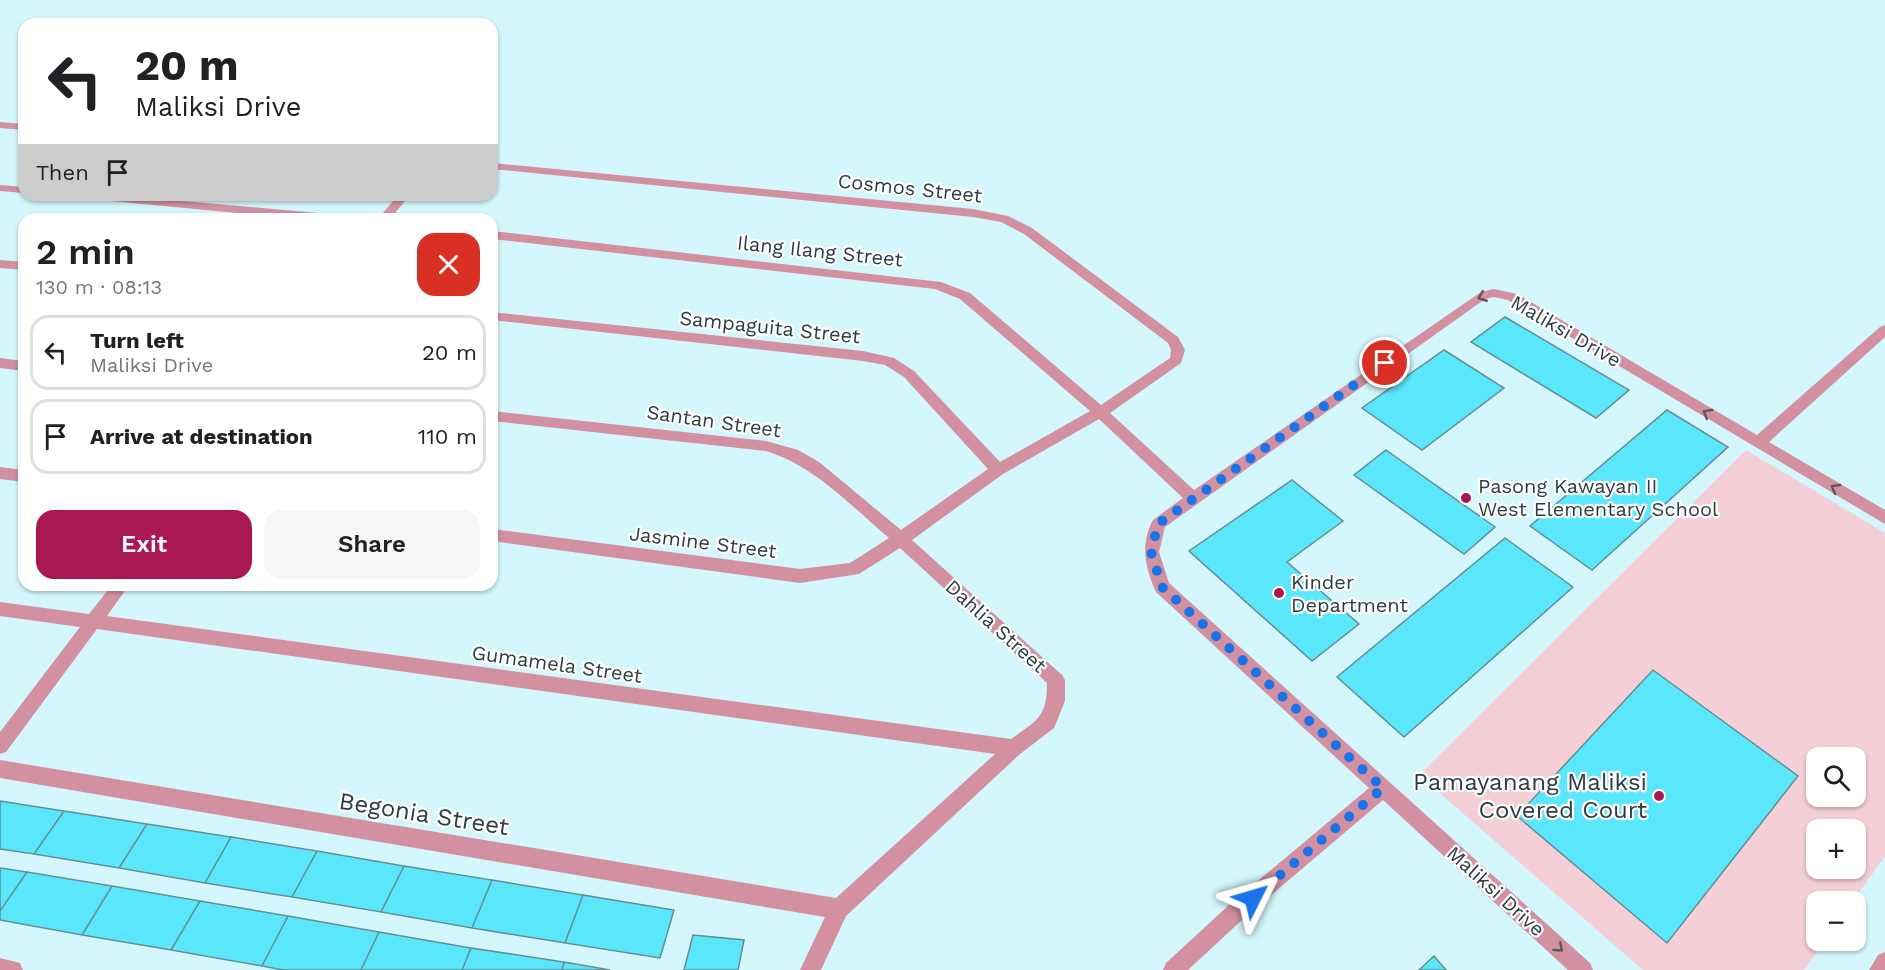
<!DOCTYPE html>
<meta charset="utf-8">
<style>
:root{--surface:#fff;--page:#f6f6f6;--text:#202124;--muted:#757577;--line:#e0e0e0;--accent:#a91853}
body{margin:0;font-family:"Work Sans",sans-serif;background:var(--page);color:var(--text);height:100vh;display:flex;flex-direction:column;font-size:22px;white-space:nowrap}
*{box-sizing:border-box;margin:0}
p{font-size:20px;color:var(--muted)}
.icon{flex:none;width:33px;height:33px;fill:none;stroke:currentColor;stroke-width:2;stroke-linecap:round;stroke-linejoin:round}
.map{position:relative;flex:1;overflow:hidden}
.drawer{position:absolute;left:18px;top:213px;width:480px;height:378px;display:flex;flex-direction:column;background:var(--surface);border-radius:18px;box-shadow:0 2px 4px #0004}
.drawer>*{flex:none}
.banner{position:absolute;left:18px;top:18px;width:480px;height:183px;border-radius:18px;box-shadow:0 2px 4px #0004;background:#fff;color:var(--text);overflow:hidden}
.fabs{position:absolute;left:1806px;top:747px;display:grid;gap:12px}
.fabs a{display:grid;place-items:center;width:60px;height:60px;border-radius:12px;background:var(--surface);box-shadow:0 2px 4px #0004;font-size:30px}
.pin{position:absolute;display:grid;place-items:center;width:51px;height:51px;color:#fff;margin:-26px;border:3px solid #fff;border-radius:50%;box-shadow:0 2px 6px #0007}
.me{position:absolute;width:66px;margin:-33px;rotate:50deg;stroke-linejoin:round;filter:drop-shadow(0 0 4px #0008)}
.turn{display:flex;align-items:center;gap:21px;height:126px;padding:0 18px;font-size:27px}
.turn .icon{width:78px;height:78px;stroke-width:2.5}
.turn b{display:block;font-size:42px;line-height:51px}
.then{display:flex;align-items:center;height:57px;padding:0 18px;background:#0003;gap:12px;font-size:22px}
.round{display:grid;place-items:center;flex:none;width:63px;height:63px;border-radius:18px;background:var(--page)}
.headline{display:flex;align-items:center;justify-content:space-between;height:102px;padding:0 18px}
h1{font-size:36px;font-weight:600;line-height:45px}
.cta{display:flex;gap:12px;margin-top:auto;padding:12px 18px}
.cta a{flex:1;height:69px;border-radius:18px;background:var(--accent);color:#fff;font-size:24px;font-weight:600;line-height:69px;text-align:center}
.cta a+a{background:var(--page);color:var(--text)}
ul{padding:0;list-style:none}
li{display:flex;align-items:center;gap:18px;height:75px;margin:0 12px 9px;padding:0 6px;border:3px solid var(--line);border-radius:18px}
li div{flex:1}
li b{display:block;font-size:22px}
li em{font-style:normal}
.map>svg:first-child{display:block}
.green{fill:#f5cfd7;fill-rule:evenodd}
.building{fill:#5be7fb;stroke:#638d93;stroke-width:1.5}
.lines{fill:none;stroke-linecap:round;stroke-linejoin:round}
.minor{fill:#d290a0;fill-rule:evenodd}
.oneway{stroke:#5d565d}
.route{stroke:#1a73e8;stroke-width:10;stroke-dasharray:0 18}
.poi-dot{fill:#a91853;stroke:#fff;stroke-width:2}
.labels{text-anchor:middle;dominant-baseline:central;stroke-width:4.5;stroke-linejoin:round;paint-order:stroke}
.street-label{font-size:20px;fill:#2b3d40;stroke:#fff}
.poi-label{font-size:20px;fill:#2b3d40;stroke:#fff;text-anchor:start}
.near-poi-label{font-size:24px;fill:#2b3d40;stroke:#fff;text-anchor:end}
.near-street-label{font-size:24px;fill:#2b3d40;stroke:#fff}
</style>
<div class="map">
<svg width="1885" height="970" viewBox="0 0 1885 970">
<rect width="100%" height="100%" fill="#d3f7fc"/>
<path class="green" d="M1746 450 1885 533V856L1853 901 1816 902V940L1825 941 1804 970H1643L1419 775ZM1816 758H1856V796H1816ZM1816 830H1856V868H1816Z"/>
<path class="building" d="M1505 317 1629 390 1596 418 1471 342Z
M1444 350 1504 388 1422 450 1362 408Z
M1667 410 1728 447 1592 570 1530 526Z
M1386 450 1495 527 1464 554 1354 475Z
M1292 480 1343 521 1287 562 1359 624 1312 661 1189 551Z
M1505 538 1573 587 1404 737 1337 677Z
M1653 670 1798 776 1667 943 1517 816Z
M0 801 64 811 34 854 0 849Z
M64 811 147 824 119 868 34 854Z
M147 824 231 837 205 883 119 868Z
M231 837 317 851 292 897 205 883Z
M317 851 404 866 381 912 292 897Z
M404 866 492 880 472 928 381 912Z
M0 868 27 872 0 911Z
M27 872 112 886 82 935 0 920V911Z
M492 880 583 895 565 943 472 928Z
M112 886 200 901 171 950 82 935Z
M583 895 674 910 660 958 565 943Z
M200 901 288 916 262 966 171 950Z
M288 916 379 932 361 970H283L262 966Z
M379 932 471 948 462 970H361Z
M693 935 744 940 738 970H684Z
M471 948 564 962 562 970H462Z
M1434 956 1446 970H1419Z
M564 962 610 970H562Z"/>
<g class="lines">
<path class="minor" d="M0 122 24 124V130L0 128Z
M492 163 973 209 1008 216 1032 228 1178 337 1185 350 1181 363 1110 413 1194 490 1481 292 1494 289 1517 294 1757 435 1880 327 1885 325V337L1769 442 1885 510V524L1508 300 1494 297 1485 299 1165 527 1159 552 1169 583 1590 963 1593 970H1568L1383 800 1243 919 1188 970H1163L1166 963 1229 905 1369 788 1156 592C1145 568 1140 544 1153 520L1183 498 1099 419 1003 474 912 540 1062 675 1065 680V701L1054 728 1020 754 846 916 821 970H800L825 917 0 778V760L836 898 995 754 97 629 6 752 0 754V732L80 627 0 616V602L89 614 112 585H129L107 616 1011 739C1037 720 1047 718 1047 683L900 548 859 574 800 583 492 541V529L800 569 850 563 889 538C851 506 815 466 766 451L492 421V411L766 441 798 450 819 462 901 530 988 469 904 377 885 365 863 361 492 320V312L863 351 894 358 914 371 1000 462 1090 411 960 299 935 289 492 239V231L941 282 970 293 1101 405 1170 358 1171 350 1168 343 1024 234 1001 222 973 217 492 169Z
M0 185 24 187V193L0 191Z
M73 195H117L341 215 347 219H301L79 198Z
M398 195H410L390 219H378Z
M0 260 24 262V270L0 268Z
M0 358 24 361V371L0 368Z
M0 467 24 470V482L0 479Z
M1885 952V970H1869L1878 955Z
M0 958 20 963 23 970H0Z"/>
</g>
<defs><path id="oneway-chevron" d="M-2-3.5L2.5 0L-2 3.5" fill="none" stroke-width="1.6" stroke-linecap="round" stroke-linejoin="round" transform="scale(1.5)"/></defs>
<g class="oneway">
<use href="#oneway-chevron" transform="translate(1482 297) rotate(158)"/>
<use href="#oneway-chevron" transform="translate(1707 413) rotate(-149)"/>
<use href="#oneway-chevron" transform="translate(1835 488) rotate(-150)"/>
<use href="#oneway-chevron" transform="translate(1559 948) rotate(42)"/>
</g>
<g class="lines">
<path class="route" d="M1253 898 1383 788 1162 587 1151 552 1158 524 1385 363"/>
</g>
<g class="poi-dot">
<circle cx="1466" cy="498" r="6"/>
<circle cx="1279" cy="593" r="6"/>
<circle cx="1659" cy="796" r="6"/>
</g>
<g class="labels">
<g class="street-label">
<text transform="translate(910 188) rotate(6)">Cosmos Street</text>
<text transform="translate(820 251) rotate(6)">Ilang Ilang Street</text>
<text transform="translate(770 327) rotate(6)">Sampaguita Street</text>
<text transform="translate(1566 331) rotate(30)">Maliksi Drive</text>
<text transform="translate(714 421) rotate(8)">Santan Street</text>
<text transform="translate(703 542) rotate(7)">Jasmine Street</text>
<text transform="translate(996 626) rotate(42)">Dahlia Street</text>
<text transform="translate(557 664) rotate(8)">Gumamela Street</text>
<text transform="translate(1496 891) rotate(42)">Maliksi Drive</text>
</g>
<g class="poi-label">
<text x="1478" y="486">Pasong Kawayan II<tspan x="1478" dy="23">West Elementary School</tspan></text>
<text x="1291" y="582">Kinder<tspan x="1291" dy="23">Department</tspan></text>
</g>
<g class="near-poi-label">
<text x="1647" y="782">Pamayanang Maliksi<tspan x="1647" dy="28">Covered Court</tspan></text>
</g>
<g class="near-street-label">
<text transform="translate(424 814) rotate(9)">Begonia Street</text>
</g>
</g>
</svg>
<div class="fabs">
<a><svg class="icon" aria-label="search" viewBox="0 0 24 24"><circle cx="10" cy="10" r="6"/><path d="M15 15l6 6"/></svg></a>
<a>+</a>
<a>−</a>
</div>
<div class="pin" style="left:1385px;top:363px;background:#d93025"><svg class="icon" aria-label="arrive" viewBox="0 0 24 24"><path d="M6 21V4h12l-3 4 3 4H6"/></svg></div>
<svg class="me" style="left:1253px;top:898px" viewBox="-20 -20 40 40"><path d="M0-17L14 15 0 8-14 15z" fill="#1a73e8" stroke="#fff" stroke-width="4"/></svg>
<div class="banner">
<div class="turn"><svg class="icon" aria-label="left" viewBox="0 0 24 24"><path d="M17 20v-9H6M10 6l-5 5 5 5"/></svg><div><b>20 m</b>Maliksi Drive</div></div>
<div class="then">Then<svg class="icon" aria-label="arrive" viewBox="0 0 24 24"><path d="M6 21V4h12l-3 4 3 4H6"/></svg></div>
</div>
<section class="drawer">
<div class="headline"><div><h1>2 min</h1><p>130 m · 08:13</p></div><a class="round" style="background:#d93025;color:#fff"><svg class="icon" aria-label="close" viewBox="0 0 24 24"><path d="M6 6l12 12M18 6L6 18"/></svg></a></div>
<ul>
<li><svg class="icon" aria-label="left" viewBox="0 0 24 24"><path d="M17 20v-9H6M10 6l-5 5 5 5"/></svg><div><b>Turn left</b><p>Maliksi Drive</p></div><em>20 m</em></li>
<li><svg class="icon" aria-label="arrive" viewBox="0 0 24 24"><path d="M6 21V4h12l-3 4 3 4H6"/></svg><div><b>Arrive at destination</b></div><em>110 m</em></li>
</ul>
<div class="cta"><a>Exit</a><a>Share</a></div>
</section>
</div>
